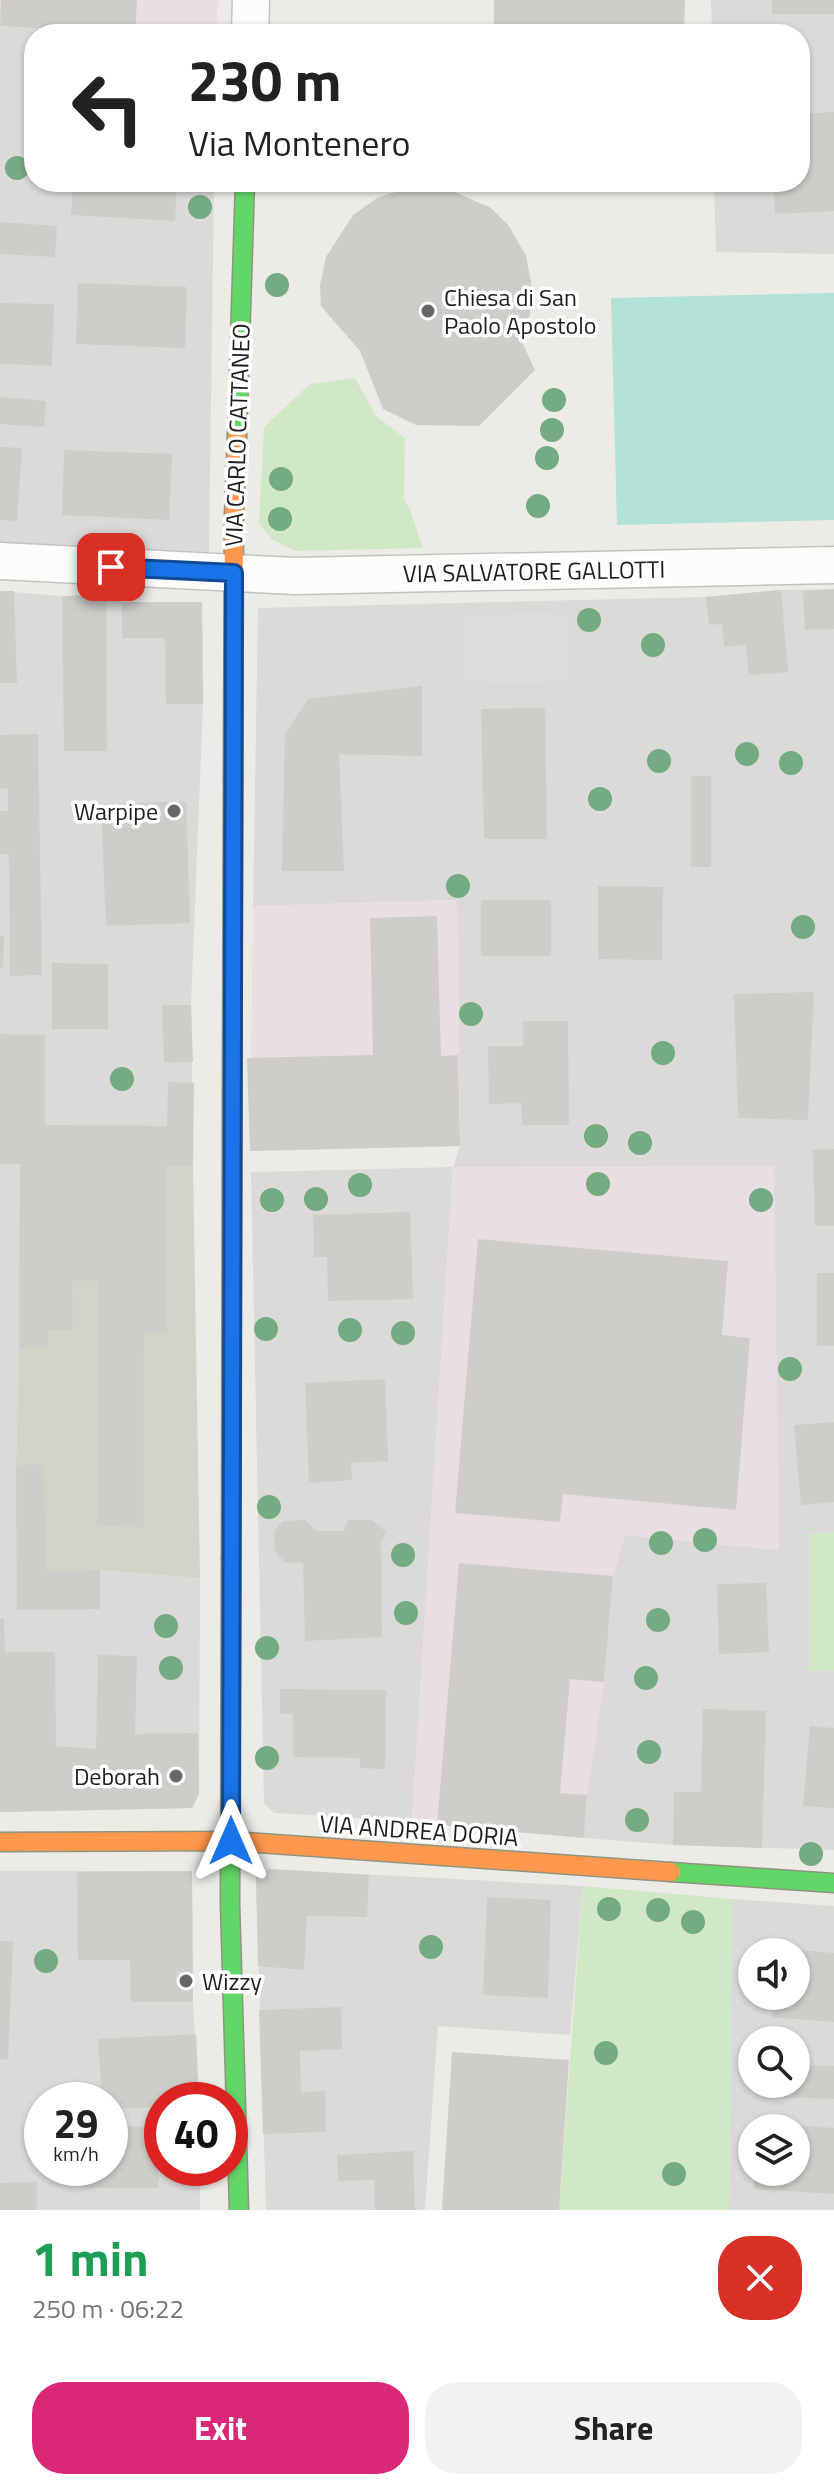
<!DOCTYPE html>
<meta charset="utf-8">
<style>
:root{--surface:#fff;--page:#f2f2f2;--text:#222;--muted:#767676;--accent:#db2777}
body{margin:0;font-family:"Titillium Web",sans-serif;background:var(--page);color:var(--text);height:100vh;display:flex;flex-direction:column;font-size:30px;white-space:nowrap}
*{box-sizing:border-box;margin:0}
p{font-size:26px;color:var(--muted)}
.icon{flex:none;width:44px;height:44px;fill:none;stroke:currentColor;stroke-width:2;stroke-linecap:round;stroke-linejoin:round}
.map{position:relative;height:2210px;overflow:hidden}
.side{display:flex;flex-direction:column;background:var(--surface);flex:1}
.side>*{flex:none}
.guide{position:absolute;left:24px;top:24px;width:786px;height:168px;border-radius:32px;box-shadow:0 2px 6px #0004;background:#fff;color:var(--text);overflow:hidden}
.fabs{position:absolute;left:738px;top:1938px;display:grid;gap:16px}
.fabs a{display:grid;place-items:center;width:72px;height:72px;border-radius:50%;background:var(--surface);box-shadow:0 2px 6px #0004;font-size:40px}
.speed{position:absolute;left:24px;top:2082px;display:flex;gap:16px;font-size:40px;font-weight:700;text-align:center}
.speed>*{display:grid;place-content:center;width:104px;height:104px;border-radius:50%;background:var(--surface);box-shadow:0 2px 6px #0004;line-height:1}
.speed small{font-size:20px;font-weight:400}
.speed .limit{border:12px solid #d22;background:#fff;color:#111}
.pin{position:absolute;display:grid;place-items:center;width:68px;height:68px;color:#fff;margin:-34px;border-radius:16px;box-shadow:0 4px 12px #0006}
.me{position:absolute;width:88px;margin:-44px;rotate:0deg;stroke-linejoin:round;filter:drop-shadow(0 0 6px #0008)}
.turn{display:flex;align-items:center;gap:28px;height:168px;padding:0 32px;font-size:36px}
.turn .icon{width:104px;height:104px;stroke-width:2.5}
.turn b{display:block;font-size:56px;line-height:68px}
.round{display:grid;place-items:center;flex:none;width:84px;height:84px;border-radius:32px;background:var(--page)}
.overview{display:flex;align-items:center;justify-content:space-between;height:136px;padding:0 32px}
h1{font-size:48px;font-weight:700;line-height:60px;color:#1e9e55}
.primary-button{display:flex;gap:16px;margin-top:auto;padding:16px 32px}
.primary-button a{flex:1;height:92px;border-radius:32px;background:var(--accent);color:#fff;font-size:32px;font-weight:700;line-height:92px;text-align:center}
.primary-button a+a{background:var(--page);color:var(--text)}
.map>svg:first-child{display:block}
.residential{fill:#dbdad8;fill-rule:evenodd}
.industrial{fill:#e9dfe3}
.construction{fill:#d3d4c8}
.grass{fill:#d1e8c6}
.pitch{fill:#b3e2d8}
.parking{fill:#dddcda}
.building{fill:#cfcdc9}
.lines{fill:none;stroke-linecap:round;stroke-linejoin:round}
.street-casing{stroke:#c3c3c1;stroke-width:39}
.fast-casing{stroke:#8e957f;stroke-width:21}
.slow-casing{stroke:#8e957f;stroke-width:21}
.jam-casing{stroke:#8e957f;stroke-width:21}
.street{stroke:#fcfcfb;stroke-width:36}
.fast{stroke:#63d668;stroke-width:18}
.slow{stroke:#ff974d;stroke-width:18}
.jam{stroke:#b3261e;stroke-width:18}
.tree{fill:#74ab82}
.route-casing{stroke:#114b97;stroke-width:20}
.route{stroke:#1a73e8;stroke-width:14}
.poi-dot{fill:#666664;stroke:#fff;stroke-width:3}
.labels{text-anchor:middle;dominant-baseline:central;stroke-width:7;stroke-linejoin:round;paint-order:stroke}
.poi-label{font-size:24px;fill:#1e1e1e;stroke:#fff;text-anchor:start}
.street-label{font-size:24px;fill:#1e1e1e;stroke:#fff}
</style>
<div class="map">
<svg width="834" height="2210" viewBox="0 0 834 2210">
<rect width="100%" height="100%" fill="#ecebe6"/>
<path class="residential" d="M711 0H834V254L716 252 714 182H800V34H712Z
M0 26 120 34H34V182H214L209 552 0 542Z
M834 589V1532L810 1534V1670L834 1671V1850L673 1845 584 1838 587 1795 604 1682 613 1576 625 1535 779 1550 453 1167 412 1821 274 1813 264 1803 251 1172 453 1167 460 1146 457 900 253 906 258 608 706 597 781 590Z
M0 591 62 596 106 595 122 602H202L203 704 191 1005 193 1166 19 1348 16 1465 100 1570 200 1578 199 1794 192 1808 0 1812Z
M269 1869 583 1886 570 2035 438 2026 425 2210H266L256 1878Z
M0 1871H192L193 2002 199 2100H162V2168H200V2210H0ZM42 2100H110V2168H42Z
M732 1899 834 1906V2210H729ZM752 1952H796V1996H752ZM752 2040H796V2084H752ZM752 2128H796V2172H752Z"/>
<path class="industrial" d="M0 0H218L216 34H120L0 26Z
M457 900 460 1146 250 1151 253 906Z
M774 1166 779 1550 625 1535 613 1576 604 1682 587 1795 584 1838 437 1825 412 1821 453 1167Z"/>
<path class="construction" d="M20 1164 193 1166 200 1578 100 1570 17 1571 16 1465 19 1348Z"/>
<path class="grass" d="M355 378 376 416 405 438 404 500 409 507 423 548 295 551 272 539 259 523 264 427 310 384Z
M834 1532V1671L809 1670V1534Z
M583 1886 732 1899 729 2210H559Z"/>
<path class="pitch" d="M834 293V520L617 525 611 298Z"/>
<path class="parking" d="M568 611 570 683 464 685 462 614Z"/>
<path class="building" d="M1 0H137L135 34 0 26Z
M494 0H685L684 34H494Z
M772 0H834V14H772Z
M834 112V211L775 214 773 182H800V114Z
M73 182H177L175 221 71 215Z
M407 188 448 189 491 208 509 226 526 256 532 287 530 315 521 340 535 370 479 426 416 425 383 409 360 351 321 306 320 285 326 257 353 215 377 198Z
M0 222 57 226 55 257 0 254Z
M78 283 187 287 185 348 76 344Z
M0 303 54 304 52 366 0 364Z
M0 397 46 401 44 427 0 424Z
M0 447 22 448 17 521 0 520Z
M64 450 172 454 169 520 62 515Z
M834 589V629L805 630 803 591Z
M781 590 788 672 749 675 746 645 724 647 722 624 709 625 706 597Z
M0 591H14L17 683H0Z
M106 595 107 751H64L62 596Z
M122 602H202L203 704H166L165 638H122Z
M422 686V756L339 754 344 871H282L285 734 308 699Z
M545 708 547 839H484L481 709Z
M38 734 42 975 10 976 9 854H0V811H8V788L0 789V735Z
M691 776H711V867H691Z
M165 802H186L190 923 106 926 101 804Z
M598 886 663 887 662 960 598 959Z
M481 900H551V956H481Z
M437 916 441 1056 458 1055 460 1146 250 1151 247 1058 373 1055 370 918Z
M0 935 4 936 3 969 0 968Z
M52 963 108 964V1029H52Z
M814 992 808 1120 738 1118 734 994Z
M162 1005H191L193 1062 164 1063Z
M523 1021H568L569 1125H522L521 1103 489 1104 488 1046H523Z
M0 1034 45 1035V1125L167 1126 168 1082 194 1083 193 1166H167V1333H144L143 1527 97 1526 98 1281H72L73 1330H48V1348H19L20 1164H0Z
M834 1149V1226H815L813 1150Z
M410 1212 413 1299 328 1301 327 1257H314L313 1215Z
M478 1239 728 1261 722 1335 750 1338 736 1510 563 1494 560 1522 455 1513Z
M817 1273H834V1346H817Z
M385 1379 388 1461 351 1463 352 1480 309 1483 305 1383Z
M834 1422V1502L801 1505 794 1425Z
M16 1465H44L46 1571 100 1570V1609L17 1610Z
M305 1520 317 1531H344L348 1520H372L386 1532 381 1543 382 1637 305 1641 303 1563 284 1562 275 1551 274 1531 283 1521Z
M459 1563 613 1576 604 1682 570 1679 560 1793 587 1795 584 1838 437 1825Z
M766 1583 769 1652 719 1654 717 1584Z
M0 1619H4L5 1652H55L56 1746 96 1749 98 1655 137 1656 135 1734 198 1733 199 1794 192 1808 0 1812Z
M280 1689 386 1690 385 1769 360 1768V1758L293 1757V1714H280Z
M703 1709 766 1711 762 1848 673 1845 674 1792H701Z
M810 1726 834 1728V1808L803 1806Z
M269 1869 369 1875 367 1917 307 1916 304 1970 258 1966 256 1878Z
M192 1871 193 2002H131L130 1960H78L77 1872Z
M487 1897 551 1900 548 1998 483 1995Z
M0 1941H13L8 2060 0 2059Z
M776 1948 834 1953V2022L772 2017 773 1996H796V1952H775Z
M341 2007 342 2049 300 2051 301 2092 325 2091 326 2132 263 2134 259 2010Z
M196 2034 199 2100H162V2107L110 2109V2100H102L98 2039Z
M452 2052 569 2060 559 2210H442Z
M796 2065 834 2066V2099L780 2097 781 2084H796Z
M760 2122 834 2128V2194L754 2189 755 2172H796V2128H759Z
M120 2126 162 2127V2164H158L159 2188H81V2168H110V2136H120Z
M413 2151 415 2210H375L374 2180 338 2181 337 2155Z
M37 2182V2210H0V2183Z"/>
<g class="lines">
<g class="street-casing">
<path id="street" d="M250 34 251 0
M0 561 295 576 834 565"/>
</g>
<g class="fast-casing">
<path id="fast" d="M237 436 245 182
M231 1558 230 1904 239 2210
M671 1872 834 1883"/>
</g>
<g class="slow-casing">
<path id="slow" d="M233 779 234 516 237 436
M231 1558 232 1092
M0 1842 231 1841 671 1872"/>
</g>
<g class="jam-casing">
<path id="jam" d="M232 1092 233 779"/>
</g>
<use href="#street" class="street"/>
<use href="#fast" class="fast"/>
<use href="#slow" class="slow"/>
<use href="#jam" class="jam"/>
</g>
<g class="tree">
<circle cx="17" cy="168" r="12"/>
<circle cx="200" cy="207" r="12"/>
<circle cx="277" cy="285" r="12"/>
<circle cx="554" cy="400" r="12"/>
<circle cx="552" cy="430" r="12"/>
<circle cx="547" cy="458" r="12"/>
<circle cx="281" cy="479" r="12"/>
<circle cx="538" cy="506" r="12"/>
<circle cx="280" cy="519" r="12"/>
<circle cx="589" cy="620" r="12"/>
<circle cx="653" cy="645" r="12"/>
<circle cx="747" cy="754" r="12"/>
<circle cx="659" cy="761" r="12"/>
<circle cx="791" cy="763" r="12"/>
<circle cx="600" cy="799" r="12"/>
<circle cx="458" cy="886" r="12"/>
<circle cx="803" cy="927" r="12"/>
<circle cx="471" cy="1014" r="12"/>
<circle cx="663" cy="1053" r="12"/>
<circle cx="122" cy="1079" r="12"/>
<circle cx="596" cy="1136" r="12"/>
<circle cx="640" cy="1143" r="12"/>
<circle cx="598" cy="1184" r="12"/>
<circle cx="360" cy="1185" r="12"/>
<circle cx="316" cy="1199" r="12"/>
<circle cx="272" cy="1200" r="12"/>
<circle cx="761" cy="1200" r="12"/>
<circle cx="266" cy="1329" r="12"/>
<circle cx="350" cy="1330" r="12"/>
<circle cx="403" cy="1333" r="12"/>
<circle cx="790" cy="1369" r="12"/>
<circle cx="269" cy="1507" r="12"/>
<circle cx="705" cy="1540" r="12"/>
<circle cx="661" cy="1543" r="12"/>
<circle cx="403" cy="1555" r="12"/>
<circle cx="406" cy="1613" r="12"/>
<circle cx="658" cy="1620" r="12"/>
<circle cx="166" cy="1626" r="12"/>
<circle cx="267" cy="1648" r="12"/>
<circle cx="171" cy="1668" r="12"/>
<circle cx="646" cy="1678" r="12"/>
<circle cx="649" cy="1752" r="12"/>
<circle cx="267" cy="1758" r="12"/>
<circle cx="637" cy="1820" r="12"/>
<circle cx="811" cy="1854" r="12"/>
<circle cx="609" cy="1909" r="12"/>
<circle cx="658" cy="1910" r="12"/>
<circle cx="693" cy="1922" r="12"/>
<circle cx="431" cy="1947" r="12"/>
<circle cx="46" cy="1961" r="12"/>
<circle cx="606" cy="2053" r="12"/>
<circle cx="674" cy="2174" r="12"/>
</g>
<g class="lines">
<g class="route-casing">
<path id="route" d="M111 567 234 573 231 1841"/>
</g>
<use href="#route" class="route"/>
</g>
<g class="poi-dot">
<circle cx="428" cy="311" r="8"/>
<circle cx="174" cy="811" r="8"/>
<circle cx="176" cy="1776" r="8"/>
<circle cx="186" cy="1981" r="8"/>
</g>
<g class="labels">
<g class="poi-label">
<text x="444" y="297">Chiesa di San<tspan x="444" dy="28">Paolo Apostolo</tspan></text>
<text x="158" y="811" text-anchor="end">Warpipe</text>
<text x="160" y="1776" text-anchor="end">Deborah</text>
<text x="202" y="1981">Wizzy</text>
</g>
<g class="street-label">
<text transform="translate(237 435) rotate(-88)">VIA CARLO CATTANEO</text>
<text transform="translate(534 571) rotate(-1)">VIA SALVATORE GALLOTTI</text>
<text transform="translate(419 1830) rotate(4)">VIA ANDREA DORIA</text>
</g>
</g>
</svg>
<div class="fabs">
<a><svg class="icon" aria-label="sound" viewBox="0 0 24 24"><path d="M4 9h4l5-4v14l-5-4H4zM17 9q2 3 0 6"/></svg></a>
<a><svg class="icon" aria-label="search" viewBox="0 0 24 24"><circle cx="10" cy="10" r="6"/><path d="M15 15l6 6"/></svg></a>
<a><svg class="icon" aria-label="layers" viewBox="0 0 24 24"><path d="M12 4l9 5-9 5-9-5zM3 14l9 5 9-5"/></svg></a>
</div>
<div class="speed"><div>29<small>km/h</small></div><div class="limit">40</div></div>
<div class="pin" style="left:111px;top:567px;background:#d93025"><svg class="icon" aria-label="arrive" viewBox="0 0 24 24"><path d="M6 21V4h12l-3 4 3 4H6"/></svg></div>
<svg class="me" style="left:231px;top:1841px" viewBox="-20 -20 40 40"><path d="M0-17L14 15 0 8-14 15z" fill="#1a73e8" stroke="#fff" stroke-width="4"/></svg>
<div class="guide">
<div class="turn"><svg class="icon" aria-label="left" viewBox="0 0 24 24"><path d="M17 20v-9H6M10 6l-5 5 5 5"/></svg><div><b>230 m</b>Via Montenero</div></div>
</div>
</div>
<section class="side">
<div class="overview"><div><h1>1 min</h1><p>250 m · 06:22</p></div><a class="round" style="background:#d93025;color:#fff"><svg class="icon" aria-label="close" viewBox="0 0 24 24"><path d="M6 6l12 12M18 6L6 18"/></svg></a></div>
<div class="primary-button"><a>Exit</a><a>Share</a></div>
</section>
